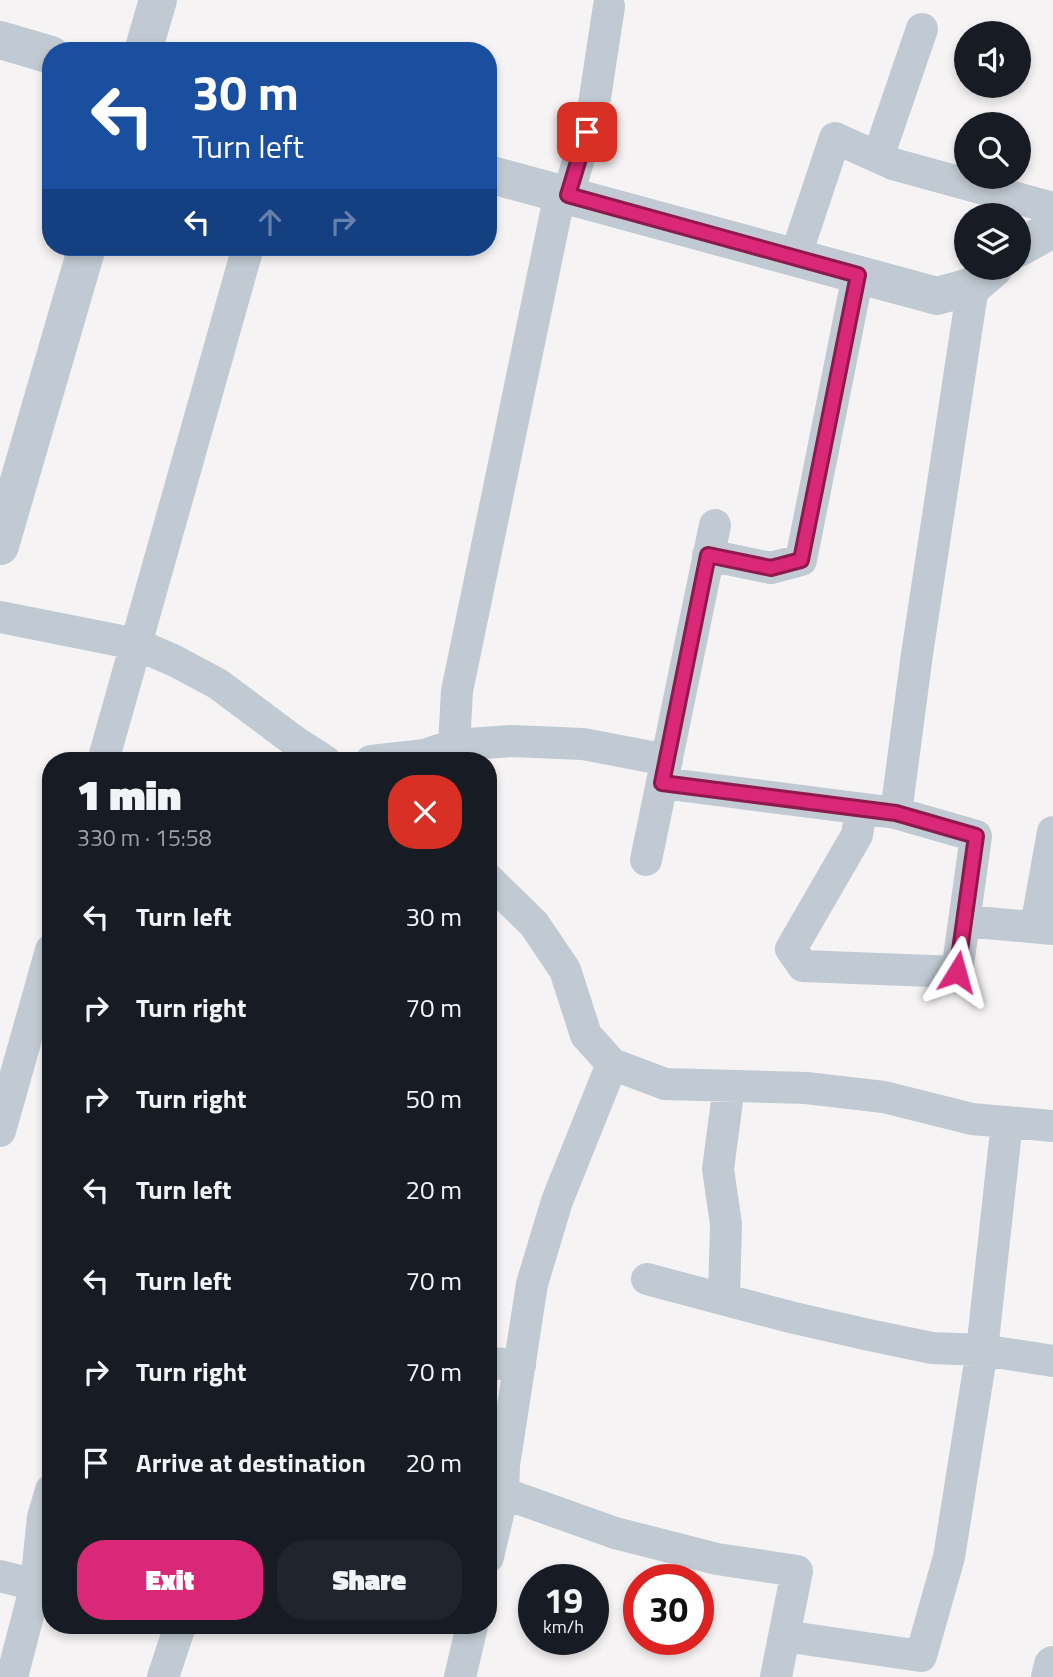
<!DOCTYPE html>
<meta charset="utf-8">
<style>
:root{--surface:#171b24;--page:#20242c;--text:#f1f3f6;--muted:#9ea1a6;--accent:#db2777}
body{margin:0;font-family:"Titillium Web",sans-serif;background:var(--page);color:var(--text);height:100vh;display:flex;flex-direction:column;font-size:26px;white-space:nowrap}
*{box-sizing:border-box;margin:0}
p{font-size:23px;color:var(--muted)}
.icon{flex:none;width:38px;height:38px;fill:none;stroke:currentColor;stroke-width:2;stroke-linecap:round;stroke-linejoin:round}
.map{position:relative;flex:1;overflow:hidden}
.side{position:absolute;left:42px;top:752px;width:455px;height:882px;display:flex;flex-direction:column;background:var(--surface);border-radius:28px;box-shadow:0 4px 10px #0003}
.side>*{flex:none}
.banner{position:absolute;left:42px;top:42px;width:455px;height:214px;border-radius:28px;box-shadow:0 4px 10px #0003;background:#1a4fa0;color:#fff;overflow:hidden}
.buttons{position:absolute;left:954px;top:21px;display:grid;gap:14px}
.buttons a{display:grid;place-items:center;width:77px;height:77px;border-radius:50%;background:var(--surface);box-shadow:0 4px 10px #0003;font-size:35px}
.speed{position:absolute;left:518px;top:1564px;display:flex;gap:14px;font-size:35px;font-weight:700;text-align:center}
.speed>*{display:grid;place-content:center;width:91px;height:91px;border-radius:50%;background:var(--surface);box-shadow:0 4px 10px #0003;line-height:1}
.speed small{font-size:18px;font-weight:400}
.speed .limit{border:10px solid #d22;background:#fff;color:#111}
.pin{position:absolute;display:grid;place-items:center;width:60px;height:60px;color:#fff;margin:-30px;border-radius:14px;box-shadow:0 4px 10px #0006}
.me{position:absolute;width:77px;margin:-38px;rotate:8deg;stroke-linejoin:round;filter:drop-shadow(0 0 5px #0008)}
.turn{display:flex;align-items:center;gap:24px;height:147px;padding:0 35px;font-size:32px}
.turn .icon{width:91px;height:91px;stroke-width:2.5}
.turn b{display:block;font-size:49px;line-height:60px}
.lanes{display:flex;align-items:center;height:66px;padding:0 35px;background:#0003;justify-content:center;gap:35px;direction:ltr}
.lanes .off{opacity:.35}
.round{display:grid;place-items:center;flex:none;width:74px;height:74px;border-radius:28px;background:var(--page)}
.summary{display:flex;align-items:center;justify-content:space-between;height:119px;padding:0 35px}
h1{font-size:42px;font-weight:800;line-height:52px}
.action{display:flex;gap:14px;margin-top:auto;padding:14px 35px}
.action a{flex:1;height:80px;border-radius:28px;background:var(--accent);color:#fff;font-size:28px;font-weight:800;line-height:80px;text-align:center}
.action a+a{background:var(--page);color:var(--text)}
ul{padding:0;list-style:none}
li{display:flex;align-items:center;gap:21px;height:91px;padding:0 35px}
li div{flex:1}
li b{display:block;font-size:26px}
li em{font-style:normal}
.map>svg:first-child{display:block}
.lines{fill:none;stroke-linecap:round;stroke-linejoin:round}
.minor{stroke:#c1cad2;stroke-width:32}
.tertiary{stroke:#c1cad2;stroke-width:38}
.route-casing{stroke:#8e194d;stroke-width:18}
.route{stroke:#db2777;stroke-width:12}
</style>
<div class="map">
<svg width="1053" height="1677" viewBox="0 0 1053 1677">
<rect width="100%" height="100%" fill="#f5f3f3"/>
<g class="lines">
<path class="minor" d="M878 157 922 29
M568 195 593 111 609 6
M795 258 835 138 893 164 1053 208
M708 555 771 568 801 560 858 275
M0 617 136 644 175 661 218 684 297 743 325 761
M454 745 457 691 560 193
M103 761 248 247
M371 761 425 755 454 745 512 741 583 744 667 760
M662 783 896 813 976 836 957 972 803 966 791 949 857 835 861 810
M896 813 917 654 973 286
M646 860 715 525
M488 879 534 924 565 970 586 1035 612 1064
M965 921 1053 929
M1036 926 1053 832
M0 1131 51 950
M647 1279 790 1317 869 1335 932 1348 982 1350 1053 1361
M724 1299 726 1224 718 1169 729 1086
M488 1363 520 1365
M488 1490 503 1493 615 1533 717 1559 797 1571 776 1677
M488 1557 503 1493 504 1465 532 1284 557 1201 612 1064 665 1084 806 1088 884 1097 972 1119 1053 1126
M0 1576 51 1589
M784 1636 921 1656 949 1557 982 1350 1007 1122
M12 1677 36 1585 43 1517 51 1490
M163 1677 180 1626
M460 1677 472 1626"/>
<path class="tertiary" d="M0 40 51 55
M143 51 158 0
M488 174 937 296 973 286 994 268
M1018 248 1053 229
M0 546 87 247
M1050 1677 1053 1665"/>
</g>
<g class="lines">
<g class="route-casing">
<path id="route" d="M587 132 568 195 858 275 801 560 771 568 708 555 662 783 896 813 976 836 957 972"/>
</g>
<use href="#route" class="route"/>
</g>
</svg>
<div class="buttons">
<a><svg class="icon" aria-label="sound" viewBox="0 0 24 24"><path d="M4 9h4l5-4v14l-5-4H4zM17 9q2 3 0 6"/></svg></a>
<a><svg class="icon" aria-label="search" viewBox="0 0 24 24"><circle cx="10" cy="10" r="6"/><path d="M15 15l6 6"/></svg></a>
<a><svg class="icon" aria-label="layers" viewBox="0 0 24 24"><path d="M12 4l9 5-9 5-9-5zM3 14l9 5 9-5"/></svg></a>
</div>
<div class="speed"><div>19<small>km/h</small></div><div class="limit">30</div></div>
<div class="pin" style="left:587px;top:132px;background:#d93025"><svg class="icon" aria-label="arrive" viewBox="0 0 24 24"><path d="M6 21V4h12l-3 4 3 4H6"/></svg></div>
<svg class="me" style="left:957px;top:972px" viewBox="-20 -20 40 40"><path d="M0-17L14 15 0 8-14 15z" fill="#db2777" stroke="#fff" stroke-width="4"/></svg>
<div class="banner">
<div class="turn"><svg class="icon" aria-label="left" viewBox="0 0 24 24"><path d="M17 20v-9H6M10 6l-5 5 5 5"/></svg><div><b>30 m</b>Turn left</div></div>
<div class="lanes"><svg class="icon" aria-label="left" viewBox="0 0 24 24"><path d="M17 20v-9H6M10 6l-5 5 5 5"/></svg><svg class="icon off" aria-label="ahead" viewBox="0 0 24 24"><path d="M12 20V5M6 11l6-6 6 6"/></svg><svg class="icon off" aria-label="right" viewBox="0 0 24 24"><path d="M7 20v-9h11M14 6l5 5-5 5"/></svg></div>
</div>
<section class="side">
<div class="summary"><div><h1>1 min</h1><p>330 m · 15:58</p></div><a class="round" style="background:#d93025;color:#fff"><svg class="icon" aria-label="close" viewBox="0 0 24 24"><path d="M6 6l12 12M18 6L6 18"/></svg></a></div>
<ul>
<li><svg class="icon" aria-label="left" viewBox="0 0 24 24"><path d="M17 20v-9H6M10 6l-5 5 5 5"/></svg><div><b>Turn left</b></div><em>30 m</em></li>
<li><svg class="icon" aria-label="right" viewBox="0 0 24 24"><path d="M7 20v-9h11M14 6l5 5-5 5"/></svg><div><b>Turn right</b></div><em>70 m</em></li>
<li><svg class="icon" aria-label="right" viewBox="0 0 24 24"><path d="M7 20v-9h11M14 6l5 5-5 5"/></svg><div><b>Turn right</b></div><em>50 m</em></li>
<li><svg class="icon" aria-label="left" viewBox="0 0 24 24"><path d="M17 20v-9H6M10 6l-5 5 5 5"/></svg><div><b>Turn left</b></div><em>20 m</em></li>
<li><svg class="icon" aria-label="left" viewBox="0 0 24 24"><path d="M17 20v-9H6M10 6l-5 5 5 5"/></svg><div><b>Turn left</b></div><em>70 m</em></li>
<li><svg class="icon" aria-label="right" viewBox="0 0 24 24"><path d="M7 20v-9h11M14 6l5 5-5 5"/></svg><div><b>Turn right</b></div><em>70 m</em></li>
<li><svg class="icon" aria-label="arrive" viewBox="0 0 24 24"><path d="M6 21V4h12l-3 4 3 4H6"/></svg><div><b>Arrive at destination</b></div><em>20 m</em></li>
</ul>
<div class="action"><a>Exit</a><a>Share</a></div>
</section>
</div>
